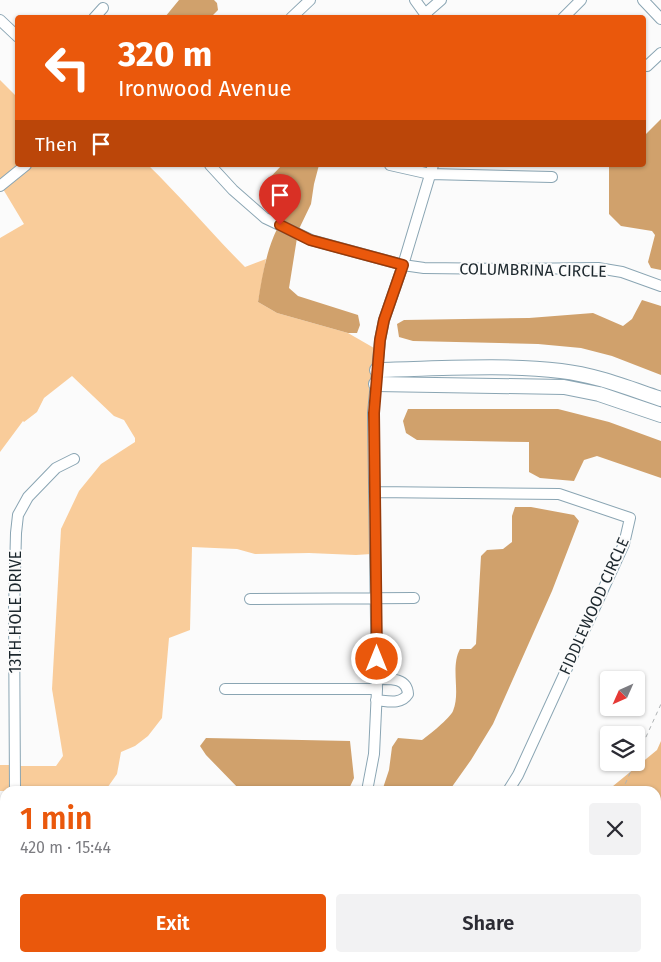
<!DOCTYPE html>
<meta charset="utf-8">
<style>
:root{--surface:#fff;--page:#f2f2f3;--text:#2b2b33;--muted:#7c7c81;--accent:#ea580c}
body{margin:0;font-family:"Fira Sans",sans-serif;background:var(--page);color:var(--text);height:100vh;display:flex;flex-direction:column;font-size:19px;white-space:nowrap}
*{box-sizing:border-box;margin:0}
p{font-size:16px;color:var(--muted)}
.icon{flex:none;width:28px;height:28px;fill:none;stroke:currentColor;stroke-width:2;stroke-linecap:round;stroke-linejoin:round}
.map{position:relative;flex:1;overflow:hidden}
.side{position:absolute;left:0px;top:786px;width:661px;height:176px;display:flex;flex-direction:column;background:var(--surface);border-radius:15px 15px 0 0;box-shadow:0 1px 4px #0004}
.side>*{flex:none}
.banner{position:absolute;left:15px;top:15px;width:631px;height:152px;border-radius:5px;box-shadow:0 1px 4px #0004;background:#ea580c;color:#fff;overflow:hidden}
.needle{width:32px;rotate:225deg}
.fabs{position:absolute;left:600px;top:671px;display:grid;gap:10px}
.fabs a{display:grid;place-items:center;width:45px;height:45px;border-radius:5px;background:var(--surface);box-shadow:0 1px 4px #0004;font-size:25px}
.pin{position:absolute;display:grid;place-items:center;width:42px;height:42px;color:#fff;margin:-51px -21px;border-radius:50% 50% 50% 0;rotate:-45deg;box-shadow:0 0 5px #0007}
.pin .icon{rotate:45deg}
.me{position:absolute;width:55px;margin:-28px;rotate:0deg;stroke-linejoin:round;filter:drop-shadow(0 0 4px #0008)}
.turn{display:flex;align-items:center;gap:18px;height:105px;padding:0 20px;font-size:22px}
.turn .icon{width:65px;height:65px;stroke-width:2.5}
.turn b{display:block;font-size:35px;line-height:42px}
.then{display:flex;align-items:center;height:48px;padding:0 20px;background:#0003;gap:10px;font-size:19px}
.round{display:grid;place-items:center;flex:none;width:52px;height:52px;border-radius:5px;background:var(--page)}
.summary{display:flex;align-items:center;justify-content:space-between;height:85px;padding:0 20px}
h1{font-size:30px;font-weight:600;line-height:38px;color:var(--accent)}
.primary-button{display:flex;gap:10px;margin-top:auto;padding:10px 20px}
.primary-button a{flex:1;height:58px;border-radius:5px;background:var(--accent);color:#fff;font-size:20px;font-weight:600;line-height:58px;text-align:center}
.primary-button a+a{background:var(--page);color:var(--text)}
.map>svg:first-child{display:block}
.green{fill:#f9cc9a}
.forest{fill:#eaba84}
.water{fill:#d0a16c}
.lines{fill:none;stroke-linecap:round;stroke-linejoin:round}
.stream{stroke:#d0a16c;stroke-width:2.5}
.street-casing{stroke:#8aa5b3;stroke-width:12}
.secondary-casing{stroke:#8aa5b3;stroke-width:16}
.path{stroke:#afb3b5;stroke-width:1;stroke-dasharray:4 4;stroke-linecap:butt}
.street{stroke:#fff;stroke-width:10}
.secondary{stroke:#fff;stroke-width:14}
.route-casing{stroke:#983908;stroke-width:12}
.route{stroke:#ea580c;stroke-width:9}
.labels{text-anchor:middle;dominant-baseline:central;stroke-width:4;stroke-linejoin:round;paint-order:stroke}
.street-label{font-size:16px;fill:#1c272d;stroke:#fbfbfb}
</style>
<div class="map">
<svg width="661" height="962" viewBox="0 0 661 962">
<rect width="100%" height="100%" fill="#fbfbfb"/>
<path class="green" d="M0 80 17 97 18 165H20L0 181Z
M32 165H148C182 198 212 234 245 267L266 259 258 302 277 313 348 333 374 348 369 496 371 554 356 555 309 553 255 554 237 549 192 547 190 630 169 638 162 718 148 736 135 746 121 752 117 774 105 791H19V766H56L63 756 52 689 61 529 79 491 101 464 135 442V438L124 420 114 416 72 376 44 398 37 412 24 422 23 421 0 452V238L24 224 3 189 19 177Z
M0 765H10V791H0Z"/>
<path class="forest" d="M661 741V962H429L434 958H656V791H607L657 750Z"/>
<path class="water" d="M179 0H214L217 3 218 10 211 17H165Z
M661 119V270L651 268 648 262 655 235 652 231 621 226 609 214V165H644V136Z
M282 165H319L314 184 311 204 299 229 281 220 285 213 261 196V187Z
M277 229 297 238 289 288 298 296 358 315 360 325 357 333H348L277 313 258 302C262 277 266 252 277 229Z
M642 300 661 306V375L612 356 581 348 538 344 413 341 399 337 397 324 404 320 529 318 593 313 623 326 632 319Z
M408 409H558L609 422 661 441V478L597 456 584 460 574 481 540 478 529 472V442L417 440 406 433 403 421Z
M515 507H531L574 515 579 521 552 591 493 724 471 760 449 791H382L389 770 392 747 398 738 422 740C429 735 450 718 453 711 461 692 450 668 460 649H471L476 644 481 556 487 550 503 549 512 542V516Z
M206 738 350 741 354 778 348 791H241L206 755 200 746Z
M18 958H135L140 962H18Z"/>
<g class="lines">
<path class="stream" d="M656 817 661 805
M516 962 521 958"/>
<g class="street-casing">
<path id="street" d="M415 0 428 18
M643 0 661 19
M426 13 441 0
M94 18 103 8
M291 18 310 0
M563 18 581 0
M0 20 18 37
M647 66 661 53
M210 165 233 190 265 218 311 240 403 265 424 268 510 269 598 268 622 272 661 286
M390 165 430 174 552 177
M0 186 26 165
M374 492 559 494 630 518 624 544 518 775 508 791
M250 599 414 598
M225 689H377
M376 700C388 701 401 705 408 694 407 677 389 679 377 679
M15 791 14 610 16 533 18 515 28 497 56 468 74 459
M367 791 374 754 377 689 373 413 380 340 384 320 403 265 433 165
M0 839H5
M204 958 208 962
M249 961 261 958"/>
</g>
<g class="secondary-casing">
<path id="secondary" d="M377 370C436 369 503 364 561 371 596 375 628 388 661 399
M376 384 564 387 599 394 661 415"/>
</g>
<path class="path" d="M636 759 661 704
M622 791 635 762
M491 962 496 958"/>
<use href="#street" class="street"/>
<use href="#secondary" class="secondary"/>
</g>
<g class="lines">
<g class="route-casing">
<path id="route" d="M280 225 310 240 403 265 384 320 380 340 374 413 377 659"/>
</g>
<use href="#route" class="route"/>
</g>
<g class="labels">
<g class="street-label">
<text transform="translate(533 270) rotate(1)">COLUMBRINA CIRCLE</text>
<text transform="translate(594 606) rotate(-66)">FIDDLEWOOD CIRCLE</text>
<text transform="translate(15 612) rotate(-90)">13TH HOLE DRIVE</text>
</g>
</g>
</svg>
<div class="fabs">
<a><svg class="needle" viewBox="-14 -14 28 28"><path d="M0-13l5 13h-10z" fill="#e53935"/><path d="M0 13l5-13h-10z" fill="#7c7c81"/></svg></a>
<a><svg class="icon" aria-label="layers" viewBox="0 0 24 24"><path d="M12 4l9 5-9 5-9-5zM3 14l9 5 9-5"/></svg></a>
</div>
<div class="pin" style="left:280px;top:225px;background:#d93025"><svg class="icon" aria-label="arrive" viewBox="0 0 24 24"><path d="M6 21V4h12l-3 4 3 4H6"/></svg></div>
<svg class="me" style="left:377px;top:659px" viewBox="-20 -20 40 40"><circle r="17" fill="#ea580c" stroke="#fff" stroke-width="3"/><path d="M0-11L8 9 0 5-8 9z" fill="#fff"/></svg>
<div class="banner">
<div class="turn"><svg class="icon" aria-label="left" viewBox="0 0 24 24"><path d="M17 20v-9H6M10 6l-5 5 5 5"/></svg><div><b>320 m</b>Ironwood Avenue</div></div>
<div class="then">Then<svg class="icon" aria-label="arrive" viewBox="0 0 24 24"><path d="M6 21V4h12l-3 4 3 4H6"/></svg></div>
</div>
<section class="side">
<div class="summary"><div><h1>1 min</h1><p>420 m · 15:44</p></div><a class="round"><svg class="icon" aria-label="close" viewBox="0 0 24 24"><path d="M6 6l12 12M18 6L6 18"/></svg></a></div>
<div class="primary-button"><a>Exit</a><a>Share</a></div>
</section>
</div>
